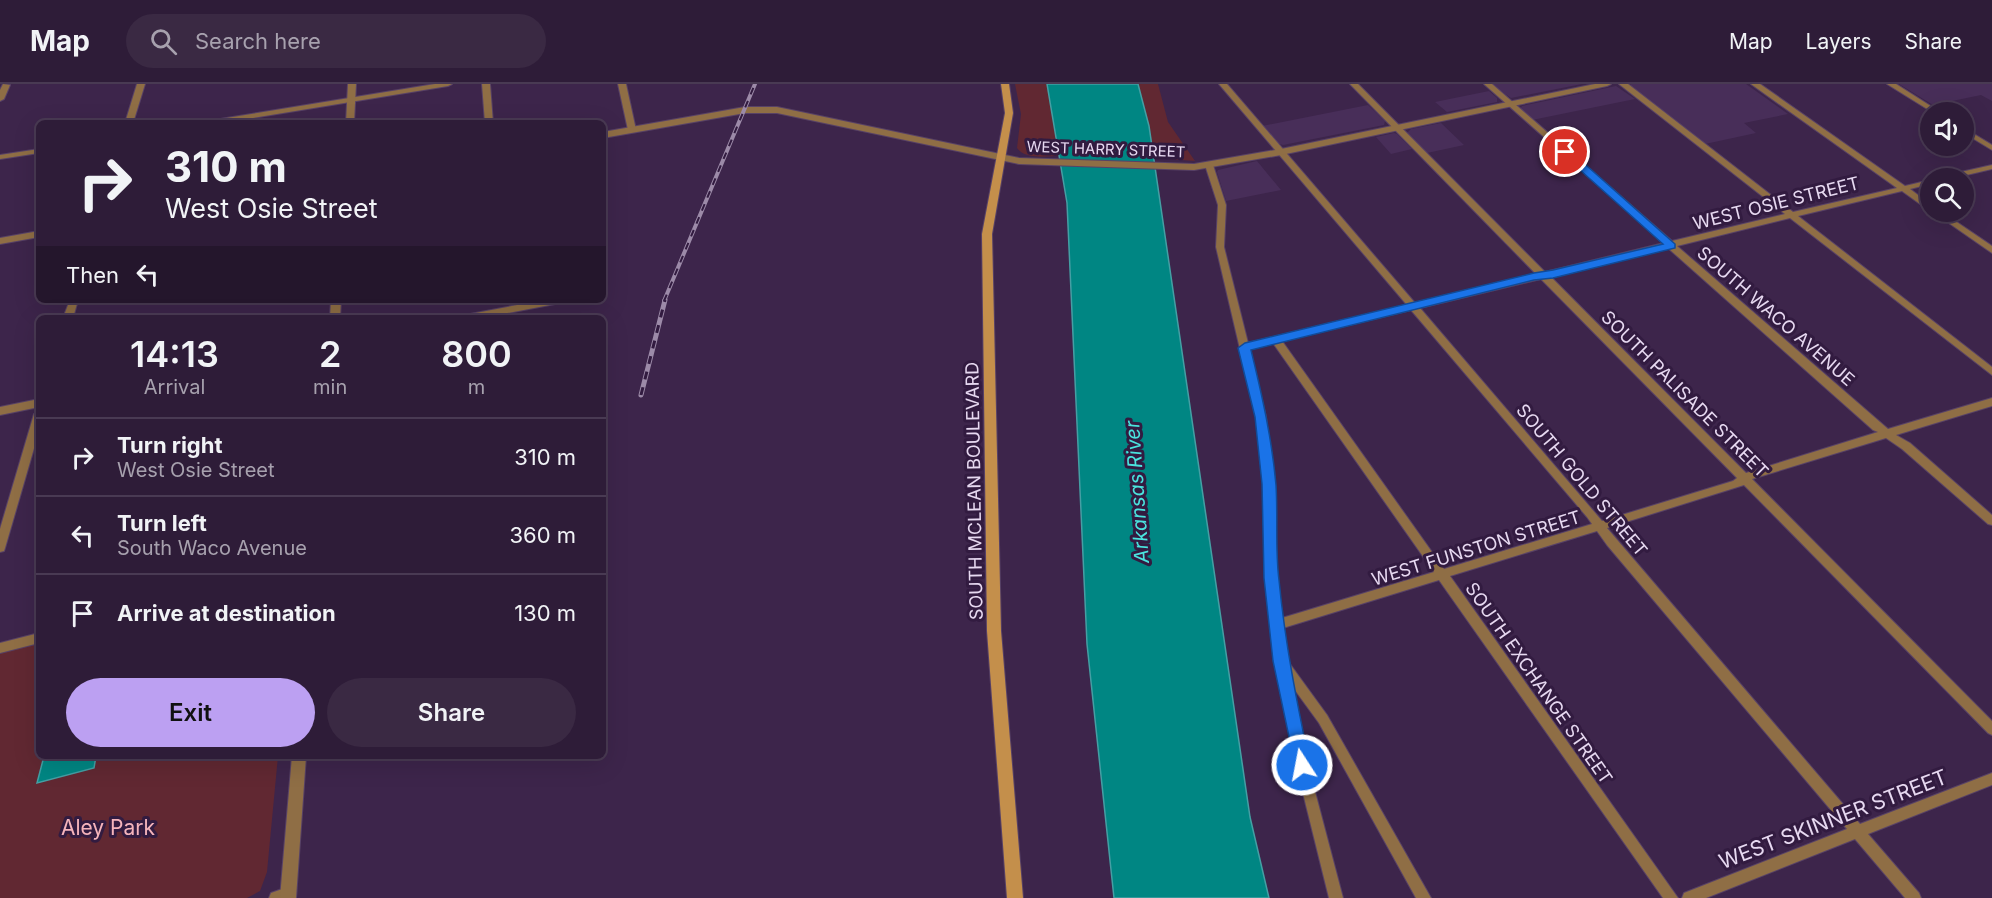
<!DOCTYPE html>
<style>
:root{--surface:#2e1c38;--page:#3a2943;--text:#f1f3f6;--muted:#a7a1ae;--line:#493a53;--accent:#bca0f2}
body{margin:0;font-family:Inter,sans-serif;background:var(--page);color:var(--text);height:100vh;display:flex;flex-direction:column;font-size:22px;white-space:nowrap}
*{box-sizing:border-box;margin:0}
p{font-size:20px;color:var(--muted)}
.icon{flex:none;width:33px;height:33px;fill:none;stroke:currentColor;stroke-width:2;stroke-linecap:round;stroke-linejoin:round}
.map{position:relative;flex:1;overflow:hidden}
.drawer{position:absolute;left:36px;top:231px;width:570px;height:444px;display:flex;flex-direction:column;background:var(--surface);border-radius:9px;box-shadow:0 6px 24px #0002,0 0 0 2px var(--line)}
.drawer>*{flex:none}
.guide{position:absolute;left:36px;top:36px;width:570px;height:183px;border-radius:9px;box-shadow:0 6px 24px #0002,0 0 0 2px var(--line);background:#2e1c38;color:var(--text);overflow:hidden}
.controls{position:absolute;left:1920px;top:18px;display:grid;gap:12px}
.controls a{display:grid;place-items:center;width:54px;height:54px;border-radius:50%;background:var(--surface);box-shadow:0 6px 24px #0002,0 0 0 2px var(--line);font-size:30px}
.pin{position:absolute;display:grid;place-items:center;width:51px;height:51px;color:#fff;margin:-26px;border:3px solid #fff;border-radius:50%;box-shadow:0 2px 6px #0007}
.me{position:absolute;width:66px;margin:-33px;rotate:349deg;stroke-linejoin:round;filter:drop-shadow(0 0 4px #0008)}
.turn{display:flex;align-items:center;gap:21px;height:126px;padding:0 30px;font-size:27px}
.turn .icon{width:78px;height:78px;stroke-width:2.5}
.turn b{display:block;font-size:42px;line-height:51px}
.then{display:flex;align-items:center;height:57px;padding:0 30px;background:#0003;gap:12px;font-size:22px}
.eta{display:flex;justify-content:space-evenly;align-items:center;height:102px;text-align:center}
.eta b{font-size:36px;font-weight:600;line-height:42px}
.action{display:flex;gap:12px;margin-top:auto;padding:12px 30px}
.action a{flex:1;height:69px;border-radius:36px;background:var(--accent);color:#111;font-size:24px;font-weight:600;line-height:69px;text-align:center}
.action a+a{background:var(--page);color:var(--text)}
ul{padding:0;list-style:none}
li{display:flex;align-items:center;gap:18px;height:78px;padding:0 30px;border-top:2px solid var(--line)}
li div{flex:1}
li b{display:block;font-size:22px}
li em{font-style:normal}
header{display:flex;align-items:center;gap:36px;box-sizing:border-box;height:84px;padding:0 30px;background:var(--surface);border-bottom:2px solid var(--line)}
header strong{font-size:28px}
nav{display:flex;gap:33px;margin-inline-start:auto;font-size:21px}
.search{width:420px;height:54px;background:var(--page);display:flex;align-items:center;gap:15px;box-sizing:border-box;padding:0 21px;border-radius:33px;color:var(--muted);font-size:22px}
.map>svg:first-child{display:block}
.built{fill:#482e59}
.green{fill:#612832}
.water{fill:#008683;stroke:#459fa4;stroke-width:1.5}
.lines{fill:none;stroke-linecap:round;stroke-linejoin:round}
.minor-casing{stroke:#584266;stroke-width:2}
.tertiary-casing{stroke:#584266;stroke-width:2}
.secondary-casing{stroke:#584266;stroke-width:2}
.minor{fill:#8f6e45;fill-rule:evenodd}
.tertiary{fill:#8f6e45;fill-rule:evenodd}
.secondary{fill:#c48f4b;fill-rule:evenodd}
.rail-far1-casing{stroke:#9c8aa8;stroke-width:4}
.rail-casing{stroke:#9c8aa8;stroke-width:5}
.rail-far1{stroke:#321b40;stroke-width:2;stroke-dasharray:7;stroke-linecap:butt}
.rail{stroke:#321b40;stroke-width:3;stroke-dasharray:8;stroke-linecap:butt}
.route{fill:#1a73e8;stroke:#114b97;stroke-width:1.5}
.labels{text-anchor:middle;dominant-baseline:central;stroke-width:6;stroke-linejoin:round;paint-order:stroke}
.far-street-label{font-size:15px;fill:#e7d9f1;stroke:#321b40}
.street-label{font-size:18px;fill:#e7d9f1;stroke:#321b40}
.water-label{font-size:20px;font-style:italic;fill:#4ae4de;stroke:#321b40}
.near-street-label{font-size:21px;fill:#e7d9f1;stroke:#321b40}
.near-park-label{font-size:21px;fill:#f5b4bb;stroke:#321b40}
</style>
<header>
<strong>Map</strong>
<div class="search"><svg class="icon" aria-label="search" viewBox="0 0 24 24"><circle cx="10" cy="10" r="6"/><path d="M15 15l6 6"/></svg>Search here</div>
<nav><a>Map</a><a>Layers</a><a>Share</a></nav>
</header>
<div class="map">
<svg width="1992" height="814" viewBox="0 0 1992 814">
<rect width="100%" height="100%" fill="#3d254b"/>
<path class="built" d="M1491 0H1582L1511 14Z
M1631 0H1746L1788 30 1744 39 1756 49 1705 60 1630 2Z
M1899 0H1992V17L1981 11 1933 21Z
M1616 2 1635 15 1532 36 1520 25 1522 22Z
M1489 7 1497 14V18L1447 28 1435 18Z
M1368 21 1385 37 1384 41 1283 61 1277 59 1262 42Z
M1441 39 1464 61 1427 69 1407 49 1411 45Z
M1394 49 1397 50 1412 65 1391 70 1376 53Z
M1257 77 1281 106 1226 117 1217 88 1218 86Z"/>
<path class="green" d="M1015 0H1047L1060 72C1046 72 1026 76 1017 64L1021 30Z
M1138 0H1158L1168 38 1195 77 1154 74 1149 42Z
M39 559V672H278L267 788 260 807 247 814H0V569Z"/>
<path class="water" d="M1047 0H1138L1149 42 1250 733 1269 814H1114L1087 560 1067 119Z
M59 672H96L94 684 37 699 43 676Z"/>
<g class="lines">
<g class="minor-casing">
<path id="minor" d="M3 0 10 1 4 15 0 17V6Z
M137 0H145L133 39H125Z
M435 0H452L448 2 222 39H204L208 37Z
M482 0H490L493 39H485Z
M618 0H626L636 46 635 48 628 46Z
M1219 0H1227L1415 219 1536 190 1350 0H1358L1545 188 1664 159 1484 0H1492L1672 157 1785 130 1619 0H1628L1793 128 1897 104 1751 0H1760L1905 102 1930 96V100L1910 105 1930 120V125H1927L1902 107 1798 132 1992 283V291L1790 134 1677 162 1888 345 1992 314V322L1896 351 1910 359 1992 431V441L1988 440 1902 365 1886 354 1752 395 1992 637V651L1988 649 1744 401 1607 444 1860 740 1992 689V701L1868 750 1919 809 1921 814H1905L1855 755 1706 814H1682L1684 809 1847 745 1607 461 1597 447 1450 492 1678 814H1663L1439 496 1283 544 1287 576 1327 631 1431 814H1416L1319 639 1292 602 1308 681 1343 814H1329L1296 681 1275 577 1265 494 1264 400 1256 333 1216 163 1218 121 1205 81 1206 79H1212L1213 81 1226 121 1224 163 1248 259 1407 221ZM1668 164 1873 346 1878 348 1746 389 1550 192ZM1541 195 1737 394 1733 397 1602 437 1420 224ZM1411 226 1587 433 1592 440 1444 485 1282 257ZM1273 259 1434 488 1282 534 1277 494 1274 400 1266 333 1249 265Z
M1887 0H1896L1940 28H1932Z
M1964 44 1992 61V66L1964 49Z
M39 65V69L0 75V71Z
M1992 81V85L1954 94H1942L1943 92Z
M1933 128H1942L1992 162V169Z
M39 147V153L0 160V154Z
M70 216H78L73 234H63Z
M544 216 560 217 555 220 481 234H460L465 231Z
M39 315V323L0 331V323Z
M39 326V347L5 464 4 467 0 468V445L34 330Z
M39 549V559L0 569V559Z
M288 803 293 805 295 810 293 814H269L271 809Z"/>
</g>
<g class="tertiary-casing">
<path id="tertiary" d="M348 0H356L354 39H346Z
M1595 0H1611L1607 2 1281 71 1194 86 1019 80 777 29H745L603 54V48L745 23H777L1019 74 1194 80 1281 65Z
M331 216H341L340 234H330Z
M292 672H306L296 814H280Z"/>
</g>
<g class="secondary-casing">
<path id="secondary" d="M1001 0H1009L1013 29 992 150 1001 547 1023 814H1007L987 547 982 150 1005 29Z"/>
</g>
<use href="#minor" class="minor"/>
<use href="#tertiary" class="tertiary"/>
<use href="#secondary" class="secondary"/>
<g class="rail-far1-casing">
<path id="rail-far1" d="M664 217 755 0"/>
</g>
<g class="rail-casing">
<path id="rail" d="M641 311 665 216"/>
</g>
<use href="#rail-far1" class="rail-far1"/>
<use href="#rail" class="rail"/>
</g>
<path class="route" d="M1562 66H1569L1675 160V164L1553 194 1534 196 1251 266C1262 311 1272 355 1276 401 1278 432 1275 465 1279 496 1285 559 1297 619 1310 681L1308 686 1302 688 1296 686 1273 577 1264 494 1262 400 1255 333 1238 264 1245 259 1534 189 1553 186 1663 160 1562 70Z"/>
<g class="labels">
<g class="far-street-label">
<text transform="translate(1106 65) rotate(2)">WEST HARRY STREET</text>
</g>
<g class="street-label">
<text transform="translate(1776 119) rotate(-14)">WEST OSIE STREET</text>
<text transform="translate(1776 232) rotate(41)">SOUTH WACO AVENUE</text>
<text transform="translate(1685 310) rotate(45)">SOUTH PALISADE STREET</text>
<text transform="translate(1582 396) rotate(50)">SOUTH GOLD STREET</text>
<text transform="translate(974 407) rotate(-91)">SOUTH MCLEAN BOULEVARD</text>
<text transform="translate(1476 464) rotate(-17)">WEST FUNSTON STREET</text>
<text transform="translate(1539 599) rotate(55)">SOUTH EXCHANGE STREET</text>
</g>
<g class="water-label">
<text transform="translate(1137 408) rotate(-94)">Arkansas River</text>
</g>
<g class="near-street-label">
<text transform="translate(1833 735) rotate(-21)">WEST SKINNER STREET</text>
</g>
<g class="near-park-label">
<text x="108" y="743">Aley Park</text>
</g>
</g>
</svg>
<div class="controls">
<a><svg class="icon" aria-label="sound" viewBox="0 0 24 24"><path d="M4 9h4l5-4v14l-5-4H4zM17 9q2 3 0 6"/></svg></a>
<a><svg class="icon" aria-label="search" viewBox="0 0 24 24"><circle cx="10" cy="10" r="6"/><path d="M15 15l6 6"/></svg></a>
</div>
<div class="pin" style="left:1565px;top:68px;background:#d93025"><svg class="icon" aria-label="arrive" viewBox="0 0 24 24"><path d="M6 21V4h12l-3 4 3 4H6"/></svg></div>
<svg class="me" style="left:1302px;top:681px" viewBox="-20 -20 40 40"><circle r="17" fill="#1a73e8" stroke="#fff" stroke-width="3"/><path d="M0-11L8 9 0 5-8 9z" fill="#fff"/></svg>
<div class="guide">
<div class="turn"><svg class="icon" aria-label="right" viewBox="0 0 24 24"><path d="M7 20v-9h11M14 6l5 5-5 5"/></svg><div><b>310 m</b>West Osie Street</div></div>
<div class="then">Then<svg class="icon" aria-label="left" viewBox="0 0 24 24"><path d="M17 20v-9H6M10 6l-5 5 5 5"/></svg></div>
</div>
<section class="drawer">
<div class="eta">
<div><b>14:13</b><p>Arrival</p></div>
<div><b>2</b><p>min</p></div>
<div><b>800</b><p>m</p></div>
</div>
<ul>
<li><svg class="icon" aria-label="right" viewBox="0 0 24 24"><path d="M7 20v-9h11M14 6l5 5-5 5"/></svg><div><b>Turn right</b><p>West Osie Street</p></div><em>310 m</em></li>
<li><svg class="icon" aria-label="left" viewBox="0 0 24 24"><path d="M17 20v-9H6M10 6l-5 5 5 5"/></svg><div><b>Turn left</b><p>South Waco Avenue</p></div><em>360 m</em></li>
<li><svg class="icon" aria-label="arrive" viewBox="0 0 24 24"><path d="M6 21V4h12l-3 4 3 4H6"/></svg><div><b>Arrive at destination</b></div><em>130 m</em></li>
</ul>
<div class="action"><a>Exit</a><a>Share</a></div>
</section>
</div>
